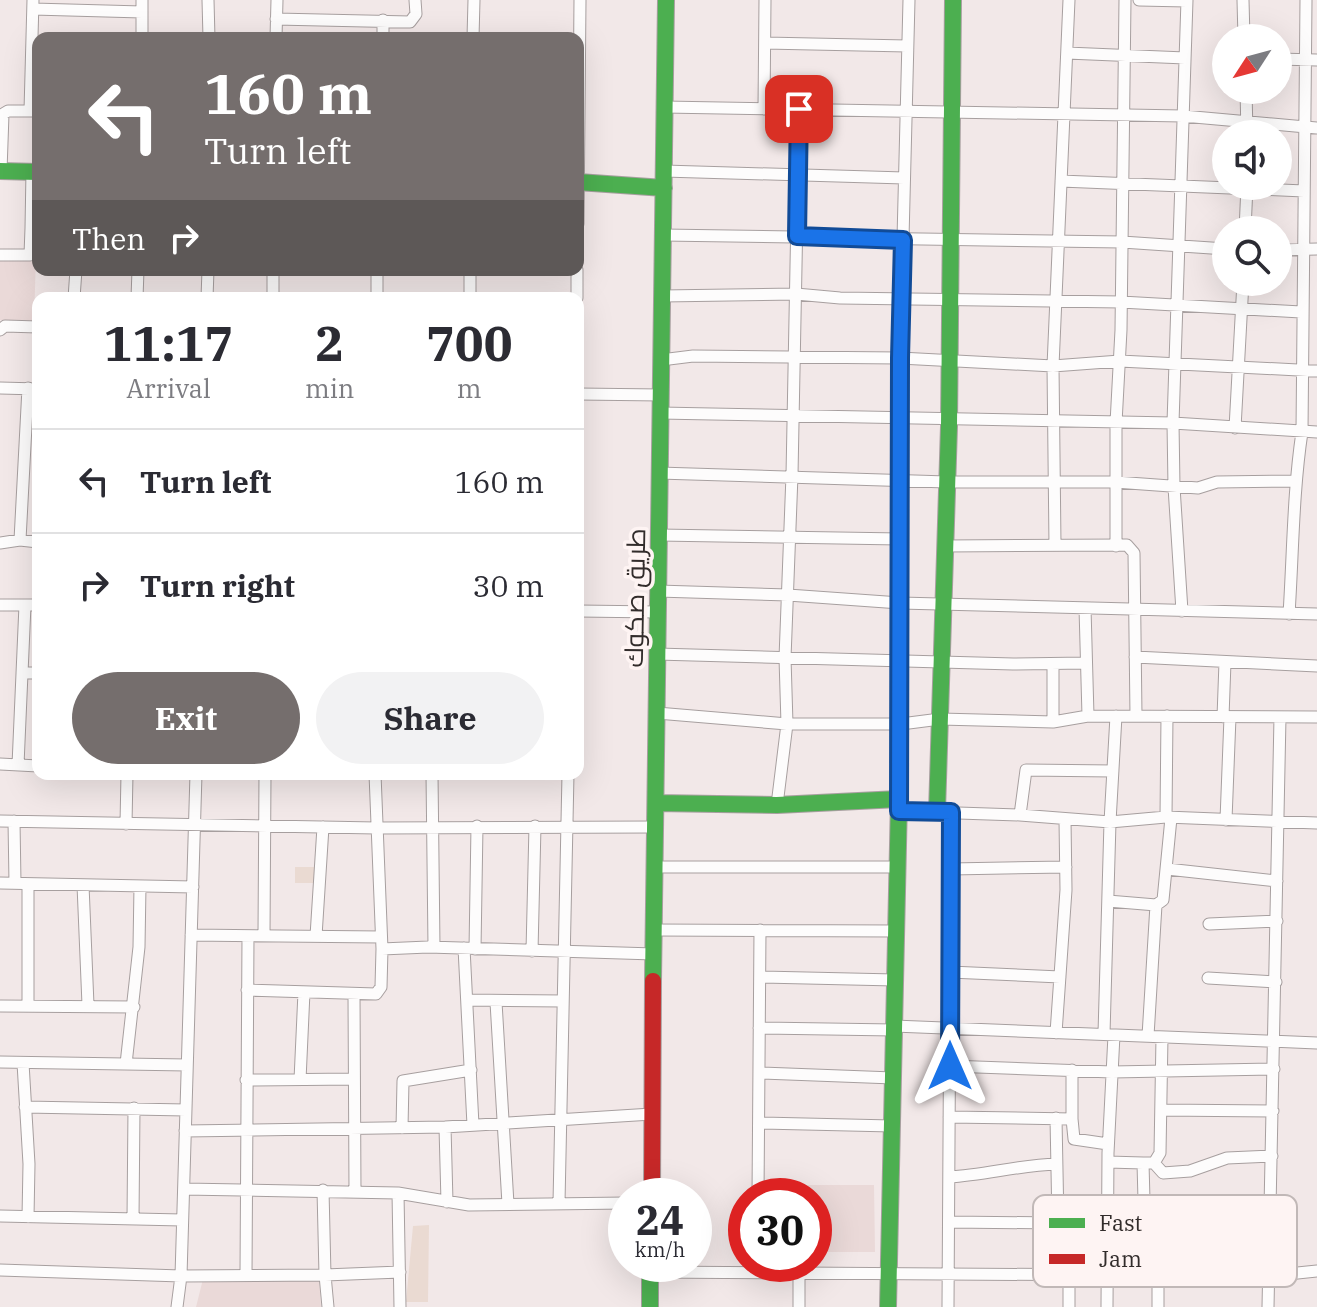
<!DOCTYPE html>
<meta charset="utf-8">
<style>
:root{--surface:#fff;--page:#f2f2f3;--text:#2b2b33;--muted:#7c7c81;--line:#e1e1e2;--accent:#756e6d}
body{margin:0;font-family:"IBM Plex Serif",Cairo,serif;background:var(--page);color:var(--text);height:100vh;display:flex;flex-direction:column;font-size:30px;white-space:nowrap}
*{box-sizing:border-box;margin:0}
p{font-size:26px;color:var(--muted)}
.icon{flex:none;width:44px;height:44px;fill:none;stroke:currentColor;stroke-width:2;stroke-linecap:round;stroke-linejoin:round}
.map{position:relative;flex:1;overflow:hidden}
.sheet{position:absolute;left:32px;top:292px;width:552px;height:488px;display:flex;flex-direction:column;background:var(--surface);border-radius:16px;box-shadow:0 8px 32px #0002}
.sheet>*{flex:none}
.hud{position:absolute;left:32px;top:32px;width:552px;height:244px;border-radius:16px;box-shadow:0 8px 32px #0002;background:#756e6d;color:#fff;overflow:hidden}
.needle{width:52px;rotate:234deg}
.buttons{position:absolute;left:1212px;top:24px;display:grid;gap:16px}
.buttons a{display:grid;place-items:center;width:80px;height:80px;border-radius:50%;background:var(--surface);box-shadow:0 8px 32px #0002;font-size:40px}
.speed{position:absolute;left:608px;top:1178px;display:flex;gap:16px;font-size:40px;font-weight:700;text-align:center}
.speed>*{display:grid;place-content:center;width:104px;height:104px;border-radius:50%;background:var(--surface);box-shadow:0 8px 32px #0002;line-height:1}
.speed small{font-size:20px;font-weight:400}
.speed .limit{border:12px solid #d22;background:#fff;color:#111}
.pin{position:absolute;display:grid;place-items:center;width:68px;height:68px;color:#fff;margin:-34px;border-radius:16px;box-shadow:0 4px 12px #0006}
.me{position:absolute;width:88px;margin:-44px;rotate:0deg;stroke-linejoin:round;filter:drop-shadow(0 0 6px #0008)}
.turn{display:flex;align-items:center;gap:28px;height:168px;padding:0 40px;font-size:36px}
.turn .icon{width:104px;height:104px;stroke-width:2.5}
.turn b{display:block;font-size:56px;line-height:68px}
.then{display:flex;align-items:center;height:76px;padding:0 40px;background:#0003;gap:16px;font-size:30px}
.eta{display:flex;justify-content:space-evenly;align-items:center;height:136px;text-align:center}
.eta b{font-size:48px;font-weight:700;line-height:56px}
.action{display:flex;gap:16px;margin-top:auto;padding:16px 40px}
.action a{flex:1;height:92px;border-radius:48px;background:var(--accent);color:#fff;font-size:32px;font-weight:700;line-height:92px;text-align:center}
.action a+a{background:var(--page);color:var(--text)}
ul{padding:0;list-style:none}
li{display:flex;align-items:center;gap:24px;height:104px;padding:0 40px;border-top:2px solid var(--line)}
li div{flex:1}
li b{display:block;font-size:30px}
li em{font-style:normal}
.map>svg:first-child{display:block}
.built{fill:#ead9d8}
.green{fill:#eadad2}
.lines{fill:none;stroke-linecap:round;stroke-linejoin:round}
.street-casing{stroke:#a79f9f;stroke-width:13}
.fast-casing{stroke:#a79f9f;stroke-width:18}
.jam-casing{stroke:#a79f9f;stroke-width:18}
.street{stroke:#fdfcfc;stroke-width:11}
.fast{stroke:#4caf50;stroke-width:16}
.jam{stroke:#c62828;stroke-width:16}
.route-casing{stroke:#114b97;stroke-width:20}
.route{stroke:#1a73e8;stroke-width:14}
.labels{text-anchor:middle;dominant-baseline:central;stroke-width:7;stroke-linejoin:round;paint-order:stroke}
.street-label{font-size:26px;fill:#322c2b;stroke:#fef4f3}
.key{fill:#fef4f3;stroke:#c1b8b7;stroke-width:2}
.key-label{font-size:22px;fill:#322c2b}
</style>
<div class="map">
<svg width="1317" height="1307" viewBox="0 0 1317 1307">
<rect width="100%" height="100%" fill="#f2e8e8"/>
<path class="built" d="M0 255 36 256 34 321 0 320Z
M786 1185H874L875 1252H814V1196H786Z
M319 1278 321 1307H196L203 1279Z"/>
<path class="green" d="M295 867H316L315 883H295Z
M429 1225 428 1302H406L413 1226Z"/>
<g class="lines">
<g class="street-casing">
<path id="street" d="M208 0 209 38
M1139 0 1187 1
M1243 0 1244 38
M33 9 142 12
M276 19 410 22 416 14 415 0
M142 38V0
M276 38 277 0
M383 38V20
M473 38 474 0
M765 43 907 46
M1067 53 1185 58
M1278 59 1317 60
M1246 90 1247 134
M664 107 1183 116 1317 128
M764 109 765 0
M30 111 33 0
M1 171 3 114 8 111H38
M32 171 31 228H38
M664 171 904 178
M1061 181 1304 191
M578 224 580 0
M1245 230 1247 186
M663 235 1122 242 1226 249
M1278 250 1317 249
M0 255H30L31 228
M662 296 796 294 840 298 1121 302 1301 312
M74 298 76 270
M137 298 138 270
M207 298 208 270
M273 298V270
M377 298V270
M470 298V270
M577 298V270
M0 330 5 326 38 327
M661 360 693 356 900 358 1053 366 1120 361 1317 371
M0 388 38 389
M578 394 661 395
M660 413 1173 423 1317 432
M1235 428 1243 282
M659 473 947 482H1115L1198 488 1217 482 1295 481
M659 535 900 539
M20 540 28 388
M0 543 20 540 38 542
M1055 545 1053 366 1069 0
M944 546 1127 545 1134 553 1136 716
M1116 546V423L1121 330 1125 0
M658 591 788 595 900 603 1317 614
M0 605H38
M1085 608 1088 716
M578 611 658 612
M1182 611 1174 487 1173 423 1187 0
M1289 614C1293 553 1293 492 1302 432L1306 0
M657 654 1013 664 1085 663
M1135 657 1317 666
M22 673H38
M657 713 787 724H901L940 719 1053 722 1088 716 1317 717
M1223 717 1225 662
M1053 722V664
M0 764 38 766
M18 765 25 605
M375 774 382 949 428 947 654 954
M432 774 434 947
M899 799 900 358 909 0
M777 805 787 724 785 658 792 475 799 109
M899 811 1020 815 1110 822 1166 817 1317 823
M1020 815 1026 770 1113 771
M1166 817 1167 716
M1226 820 1230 717
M0 821 376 828 654 827
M14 821 15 883
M126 824 127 774
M655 867H898
M951 869 1066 867
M1167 869 1277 881
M0 883 193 887
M28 884V1006
M83 885 88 1005
M1108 901 1156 905 1163 900 1171 818
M1209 924 1277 921
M654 930 896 931
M264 934 265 774
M191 935 381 937
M316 936 323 827
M464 948 473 1125
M475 949 477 826
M532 951 535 826
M950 972 1060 977
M760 977 895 980
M1208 978 1276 982
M247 990 376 994 381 987 382 949
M354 994 355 1191
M467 1000 563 1001
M496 1002 508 1204
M0 1006 134 1007
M894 1026 1317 1043
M759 1028 894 1030
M1056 1033 1066 890 1065 820
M1104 1034 1110 822 1116 716
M1148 1036 1156 905
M0 1062 187 1065
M23 1063 29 1164 28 1217
M126 1064 139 947 140 886
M950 1066 1112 1072 1274 1069
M759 1073 893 1078
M246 1080 354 1079
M300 1080 304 992
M25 1107 186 1110
M1161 1110 1273 1111
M949 1117 1072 1119V1070
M1056 1118 1059 1275
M1072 1119 1074 1139 1108 1144
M759 1123 892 1126
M445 1127 447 1202
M402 1128 403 1081 471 1070
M185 1131 445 1127 652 1114
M1108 1162 1143 1163
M1154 1163 1163 1173 1190 1171 1227 1158 1272 1156
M949 1177C985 1175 1020 1165 1056 1164
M184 1189 398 1193
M323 1190 325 1275 400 1272
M758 1196 760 930
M559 1203 568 774
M0 1216 182 1220
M1144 1218 1270 1216
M133 1219 134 1108
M949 1222 1058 1223
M0 1270 181 1276 325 1275 328 1307
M650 1272 1269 1276 1317 1271
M246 1275 248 936
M1146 1275 1143 1163H1154L1160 1153 1162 1037
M177 1307 181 1276 196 774
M400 1307 398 1193 469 1205 626 1203
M799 1307V1273
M948 1307 951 812
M1069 1307V1275
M1107 1307 1108 1153 1114 1035
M1158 1307V1275
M1268 1307 1280 717"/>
</g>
<g class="fast-casing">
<path id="fast" d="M0 171 38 172
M578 182 664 188
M656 803 777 805 899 799 888 1307
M937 812 949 426 953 0
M653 981 666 0
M650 1264V1307"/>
</g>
<g class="jam-casing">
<path id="jam" d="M652 1196 653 981"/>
</g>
<use href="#street" class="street"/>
<use href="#fast" class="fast"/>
<use href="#jam" class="jam"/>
</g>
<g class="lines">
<g class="route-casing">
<path id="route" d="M799 109 797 236 903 240 900 358 899 811 951 812 950 1066"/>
</g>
<use href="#route" class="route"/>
</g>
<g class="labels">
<g class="street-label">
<text transform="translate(634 598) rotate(-89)">طريق صكوك</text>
</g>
</g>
<rect x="1033" y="1195" width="264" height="92" rx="12" class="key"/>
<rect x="1049" y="1218" width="36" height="10" fill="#4caf50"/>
<rect x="1049" y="1254" width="36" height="10" fill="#c62828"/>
<g class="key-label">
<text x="1099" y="1231">Fast</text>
<text x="1099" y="1267">Jam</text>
</g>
</svg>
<div class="buttons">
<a><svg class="needle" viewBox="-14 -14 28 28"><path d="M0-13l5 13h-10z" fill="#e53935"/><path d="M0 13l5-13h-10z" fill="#7c7c81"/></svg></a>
<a><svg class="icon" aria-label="sound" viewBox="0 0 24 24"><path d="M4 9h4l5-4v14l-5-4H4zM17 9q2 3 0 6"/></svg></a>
<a><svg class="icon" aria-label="search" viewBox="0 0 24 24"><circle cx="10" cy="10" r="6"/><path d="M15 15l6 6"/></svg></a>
</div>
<div class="speed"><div>24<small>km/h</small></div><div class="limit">30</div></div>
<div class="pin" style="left:799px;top:109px;background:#d93025"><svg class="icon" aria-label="arrive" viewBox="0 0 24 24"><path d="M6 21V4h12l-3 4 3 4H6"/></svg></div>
<svg class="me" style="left:950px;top:1066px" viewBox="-20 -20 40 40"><path d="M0-17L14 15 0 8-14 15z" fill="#1a73e8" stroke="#fff" stroke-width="4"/></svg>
<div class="hud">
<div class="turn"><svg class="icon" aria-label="left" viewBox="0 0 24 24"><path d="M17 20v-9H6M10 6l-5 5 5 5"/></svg><div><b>160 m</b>Turn left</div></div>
<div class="then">Then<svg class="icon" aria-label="right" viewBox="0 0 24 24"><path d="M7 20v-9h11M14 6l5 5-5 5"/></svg></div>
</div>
<section class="sheet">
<div class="eta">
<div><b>11:17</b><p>Arrival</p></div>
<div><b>2</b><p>min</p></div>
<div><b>700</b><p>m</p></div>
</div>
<ul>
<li><svg class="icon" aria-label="left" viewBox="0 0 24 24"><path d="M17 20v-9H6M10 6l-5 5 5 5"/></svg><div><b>Turn left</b></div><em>160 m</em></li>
<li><svg class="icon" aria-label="right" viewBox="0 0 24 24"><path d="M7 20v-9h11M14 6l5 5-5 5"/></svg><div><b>Turn right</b></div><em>30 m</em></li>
</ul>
<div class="action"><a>Exit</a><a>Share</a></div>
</section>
</div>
